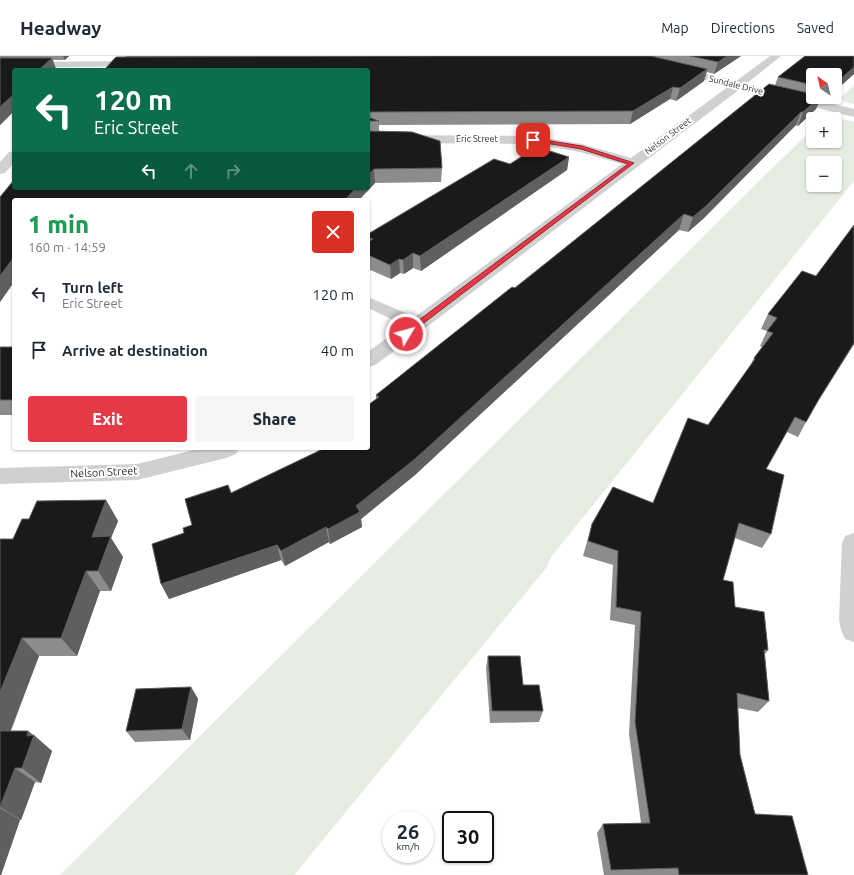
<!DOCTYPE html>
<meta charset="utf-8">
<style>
:root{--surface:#fff;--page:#f6f6f7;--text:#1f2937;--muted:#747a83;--line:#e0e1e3;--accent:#e63946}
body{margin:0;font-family:Ubuntu,sans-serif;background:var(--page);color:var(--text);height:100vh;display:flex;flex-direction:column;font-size:15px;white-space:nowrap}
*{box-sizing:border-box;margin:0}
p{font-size:13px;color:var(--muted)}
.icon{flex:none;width:22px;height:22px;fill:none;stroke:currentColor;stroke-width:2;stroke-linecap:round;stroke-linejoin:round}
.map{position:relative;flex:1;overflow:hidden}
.panel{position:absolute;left:12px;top:142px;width:358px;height:252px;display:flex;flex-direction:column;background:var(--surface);border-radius:4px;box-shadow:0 1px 3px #0004}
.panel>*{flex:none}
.guide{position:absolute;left:12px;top:12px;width:358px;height:122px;border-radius:4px;box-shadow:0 1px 3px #0004;background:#0b6e4f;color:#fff;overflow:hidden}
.needle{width:26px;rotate:326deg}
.buttons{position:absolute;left:806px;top:12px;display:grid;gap:8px}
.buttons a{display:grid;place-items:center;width:36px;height:36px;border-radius:4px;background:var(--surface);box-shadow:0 1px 3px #0004;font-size:20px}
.speed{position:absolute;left:382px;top:755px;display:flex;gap:8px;font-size:20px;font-weight:700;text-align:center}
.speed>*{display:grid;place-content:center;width:52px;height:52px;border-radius:50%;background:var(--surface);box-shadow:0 1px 3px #0004;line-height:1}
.speed small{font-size:10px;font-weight:400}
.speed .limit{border:2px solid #111;border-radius:6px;background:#fff;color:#111}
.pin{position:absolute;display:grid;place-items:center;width:34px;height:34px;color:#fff;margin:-17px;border-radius:8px;box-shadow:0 2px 6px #0006}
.me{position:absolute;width:44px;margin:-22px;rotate:53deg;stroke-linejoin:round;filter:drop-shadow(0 0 3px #0008)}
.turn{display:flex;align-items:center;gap:14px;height:84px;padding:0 16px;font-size:18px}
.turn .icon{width:52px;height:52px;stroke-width:2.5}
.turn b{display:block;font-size:28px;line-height:34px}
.lanes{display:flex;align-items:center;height:38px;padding:0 16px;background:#0003;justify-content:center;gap:20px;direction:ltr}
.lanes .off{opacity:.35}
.round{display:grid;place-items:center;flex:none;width:42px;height:42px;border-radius:4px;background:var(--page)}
.head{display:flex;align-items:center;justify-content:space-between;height:68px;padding:0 16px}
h1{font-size:24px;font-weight:800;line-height:30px;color:#1e9e55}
.action{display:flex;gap:8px;margin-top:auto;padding:8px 16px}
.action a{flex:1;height:46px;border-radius:4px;background:var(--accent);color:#fff;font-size:16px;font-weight:800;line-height:46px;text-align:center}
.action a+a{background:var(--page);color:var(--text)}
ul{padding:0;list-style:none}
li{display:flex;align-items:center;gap:12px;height:56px;padding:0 16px}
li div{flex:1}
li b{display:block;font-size:15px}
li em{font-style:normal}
header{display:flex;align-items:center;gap:24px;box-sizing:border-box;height:56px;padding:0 20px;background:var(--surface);border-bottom:1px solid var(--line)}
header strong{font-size:19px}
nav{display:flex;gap:22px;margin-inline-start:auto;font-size:14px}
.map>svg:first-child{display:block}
.green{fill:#e6ecdf;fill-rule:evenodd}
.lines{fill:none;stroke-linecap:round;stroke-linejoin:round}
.minor{fill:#d0d0d0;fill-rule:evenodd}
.wall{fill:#8c8c8c}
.shaded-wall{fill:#5f5f5f}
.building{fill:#1a1a1a;stroke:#5f5f5f}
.route{fill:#e63946;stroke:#96252e}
.labels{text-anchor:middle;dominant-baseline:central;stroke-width:4;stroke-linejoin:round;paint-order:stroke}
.far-street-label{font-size:9px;fill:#333;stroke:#fff}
.street-label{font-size:11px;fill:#333;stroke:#fff}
</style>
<header>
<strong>Headway</strong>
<nav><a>Map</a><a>Directions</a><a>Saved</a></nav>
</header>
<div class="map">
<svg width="854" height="819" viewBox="0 0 854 819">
<rect width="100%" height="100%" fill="#fff"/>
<path class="green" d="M854 29V48L838 44Z
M826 59 854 66V125L551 501 547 511 294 819H60L813 72V85H835V63H822ZM813 107H835V129H813Z"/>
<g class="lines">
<path class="minor" d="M614 0H632L736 25 770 0H781L746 28 854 53V61L740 33 424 273 375 309 368 311V296L404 269 368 252V241L415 261 622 108 580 96 533 88 368 87V79L533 80 582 88 631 102 729 30 615 2Z
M141 5 145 6 146 8 145 10 0 12V6Z
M14 95V107L5 117 0 118V106L9 96Z
M202 392H239L236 398 226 402 137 424 0 428V412L137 408Z
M854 477V586L845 583 841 574 839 563 842 487 845 480Z"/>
</g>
<path class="wall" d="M0 0H69L65 4H53L56 13 55 14H14V55L0 69Z
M126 0H741L714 18 707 16 704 25 676 45 670 43 630 68 379 69V75L412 76 440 85 442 112 441 126 375 127 359 144H14V226L0 246V141L14 124V132H368V14H104L116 1H126Z
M854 0V18L835 35 813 19V41H829L825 45 820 44 816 53 798 70 796 69 703 163 688 176 679 174 415 419 361 463 362 471 330 488 329 486 285 510 281 504 169 543 161 528 184 477 192 469 231 437 318 395V392H368L376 343V339L775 29 778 21Z
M569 101 567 114 421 215 413 212 404 218 400 217 391 223 368 213V178L510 108Z
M854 169V288L814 351 798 381 787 376 766 414 771 478 762 492 735 482 723 524 735 551 768 594 765 598 769 645 758 656 738 652 740 699 755 758 808 819H604L597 777 603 768 641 767 629 678 635 569 610 564 613 509 583 500 592 468 653 447 750 310 754 302 762 291 760 290 767 275 761 273 768 258 816 220Z
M0 291H14V359H0Z
M106 444 118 465 111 482 123 501 111 535H100L77 600H39L11 675H28L52 695 41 727 35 726 21 764H20L1 819H0V483H13L29 463Z
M488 600 523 629 543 655 539 666 490 667 486 612Z
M191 631 198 643 190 684 135 686 126 675Z"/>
<path class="shaded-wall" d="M63 0H69L65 4Z
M727 0H741L714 18 718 6Z
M52 2 56 13 55 14H39Z
M854 11V18L835 35V28Z
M707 13 704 25 676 45 680 32Z
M673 31 670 43 630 68 633 55Z
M14 38V55L0 69V51Z
M820 41H821L816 53 798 70 803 56Z
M801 56 796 69 703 163 688 176 693 161Z
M569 101 567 114 421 215 420 200Z
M374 113 375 127 359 144H345L356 132H368V119Z
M684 158 679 174 415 419 361 463 362 471 330 488 328 473 356 450Z
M413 197V212L404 218 403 204Z
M14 201V226L0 246V220Z
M399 203 400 217 391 223 390 209Z
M854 287V288L810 358 819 343Z
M106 444 118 465 111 482 123 501 111 535 98 515 92 481Z
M326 471 329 486 285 510 281 495Z
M277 489 281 504 169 543 161 528Z
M86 515 100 535 77 600 61 582Z
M22 582 39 600 4 691 0 688V636Z
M191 631 198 643 190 684 182 673Z
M28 675 34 680V679L52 695 41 727 22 712Z
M15 712 35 726 21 764 0 751Z
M0 752 20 764 1 819H0Z"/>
<path class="building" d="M447 0H651L707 13 680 32 673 31 633 55 368 56V14H104L116 1Z
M690 0H727L718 6Z
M805 0H854V11L835 28V19H813V29L778 21Z
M0 2H52L39 14H14V38L0 51Z
M769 28 813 38V41H820L803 56H801L707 149 693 161 684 158 415 403 356 450 360 456 328 473 326 471 281 495 277 489 161 528 152 488 184 477 183 472 192 469 185 443 228 429 231 437 325 392H368V349L379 341 376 339 512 231 515 232Z
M368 61 379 65H368Z
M368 75 412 76 440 85 442 112 374 113 368 119Z
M537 91 569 101 420 200 413 197 403 204 399 203 390 209 368 199V186L373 183 368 182V178L494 103 510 108Z
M14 124V132H356L345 144H14V201L0 220V141Z
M854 169V287L819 343 806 366 795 361 766 413 784 419 771 478 739 467 723 524 733 526 735 551 764 556 768 594H764L769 645 737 637 740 699 755 758 792 760 808 819H679L678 812 611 814 603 768 650 767 635 666 641 556 616 551 618 495 588 485 592 468 613 431 653 447 688 362 708 369 755 303 754 302 773 277 767 275 777 262 768 258 802 215 816 220Z
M0 291H14V344H0Z
M106 444 92 481 111 480 98 515H86L61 582H22L0 636V483H13L22 463H29L37 445Z
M488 600H520L523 629H539L543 655H492Z
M191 631 182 673 126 675 136 633Z
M0 675H28L27 680 34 679 22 712H15L0 751Z"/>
<path class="route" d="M531 82 582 90 634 107 408 279H403V276L628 108 581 93 533 85 530 84Z"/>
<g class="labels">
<g class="far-street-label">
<text transform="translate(736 29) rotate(14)">Sundale Drive</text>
<text transform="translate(668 80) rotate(-37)">Nelson Street</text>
<text x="477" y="83">Eric Street</text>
</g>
<g class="street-label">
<text transform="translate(104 416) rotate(-3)">Nelson Street</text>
</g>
</g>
</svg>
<div class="buttons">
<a><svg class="needle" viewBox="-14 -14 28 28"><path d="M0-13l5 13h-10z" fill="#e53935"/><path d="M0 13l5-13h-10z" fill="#747a83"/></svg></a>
<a>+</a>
<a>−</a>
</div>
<div class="speed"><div>26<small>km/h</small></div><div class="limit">30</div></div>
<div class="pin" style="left:533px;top:84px;background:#d93025"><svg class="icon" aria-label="arrive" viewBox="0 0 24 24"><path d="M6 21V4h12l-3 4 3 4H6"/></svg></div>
<svg class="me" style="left:406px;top:278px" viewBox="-20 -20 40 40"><circle r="17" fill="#e63946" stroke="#fff" stroke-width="3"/><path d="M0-11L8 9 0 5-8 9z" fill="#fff"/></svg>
<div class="guide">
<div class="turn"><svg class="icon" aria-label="left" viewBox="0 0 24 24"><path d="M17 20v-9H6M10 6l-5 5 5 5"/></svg><div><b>120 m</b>Eric Street</div></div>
<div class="lanes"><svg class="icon" aria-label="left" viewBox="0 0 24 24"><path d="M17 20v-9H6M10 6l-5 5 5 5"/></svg><svg class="icon off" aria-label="ahead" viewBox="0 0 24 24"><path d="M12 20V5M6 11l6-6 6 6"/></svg><svg class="icon off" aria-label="right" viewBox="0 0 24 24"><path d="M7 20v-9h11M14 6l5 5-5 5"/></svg></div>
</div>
<section class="panel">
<div class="head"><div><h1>1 min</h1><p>160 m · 14:59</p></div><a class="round" style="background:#d93025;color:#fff"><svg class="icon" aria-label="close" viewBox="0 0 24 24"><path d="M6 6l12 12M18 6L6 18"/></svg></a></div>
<ul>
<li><svg class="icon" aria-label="left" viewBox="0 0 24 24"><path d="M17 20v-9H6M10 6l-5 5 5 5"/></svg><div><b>Turn left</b><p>Eric Street</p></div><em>120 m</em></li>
<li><svg class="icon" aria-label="arrive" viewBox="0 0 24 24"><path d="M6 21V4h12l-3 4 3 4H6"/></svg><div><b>Arrive at destination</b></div><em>40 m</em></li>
</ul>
<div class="action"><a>Exit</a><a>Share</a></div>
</section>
</div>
